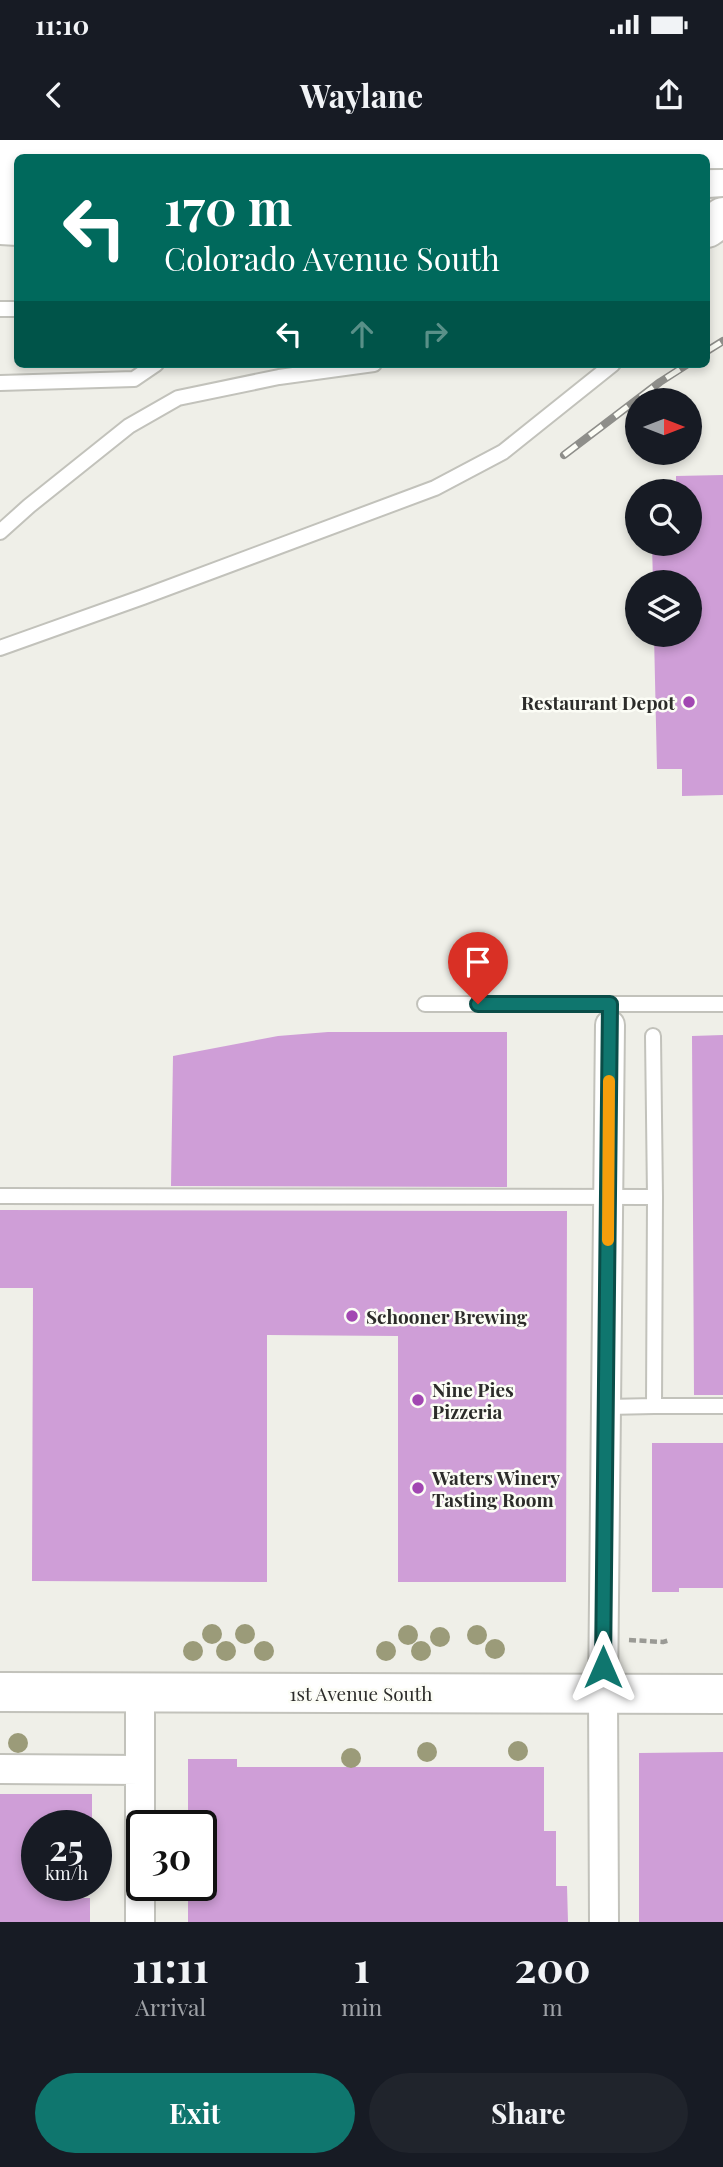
<!DOCTYPE html>
<style>
:root{--surface:#171b24;--page:#20242c;--text:#f1f3f6;--muted:#9ea1a6;--accent:#0f766e}
body{margin:0;font-family:"Playfair Display",serif;background:var(--page);color:var(--text);height:100vh;display:flex;flex-direction:column;font-size:26px;white-space:nowrap}
*{box-sizing:border-box;margin:0}
p{font-size:23px;color:var(--muted)}
.icon{flex:none;width:38px;height:38px;fill:none;stroke:currentColor;stroke-width:2;stroke-linecap:round;stroke-linejoin:round}
.map{position:relative;height:1782px;overflow:hidden}
.sheet{display:flex;flex-direction:column;background:var(--surface);flex:1}
.sheet>*{flex:none}
.hud{position:absolute;left:14px;top:14px;width:696px;height:214px;border-radius:10px;box-shadow:0 4px 10px #0003;background:#00695c;color:#fff;overflow:hidden}
.needle{width:46px;rotate:90deg}
.tools{position:absolute;left:625px;top:248px;display:grid;gap:14px}
.tools a{display:grid;place-items:center;width:77px;height:77px;border-radius:50%;background:var(--surface);box-shadow:0 4px 10px #0003;font-size:35px}
.speed{position:absolute;left:21px;top:1670px;display:flex;gap:14px;font-size:35px;font-weight:700;text-align:center}
.speed>*{display:grid;place-content:center;width:91px;height:91px;border-radius:50%;background:var(--surface);box-shadow:0 4px 10px #0003;line-height:1}
.speed small{font-size:18px;font-weight:400}
.speed .limit{border:4px solid #111;border-radius:10px;background:#fff;color:#111}
.pin{position:absolute;display:grid;place-items:center;width:60px;height:60px;color:#fff;margin:-72px -30px;border-radius:50% 50% 50% 0;rotate:-45deg;box-shadow:0 0 7px #0007}
.pin .icon{rotate:45deg}
.me{position:absolute;width:77px;margin:-38px;rotate:0deg;stroke-linejoin:round;filter:drop-shadow(0 0 5px #0008)}
.turn{display:flex;align-items:center;gap:24px;height:147px;padding:0 35px;font-size:32px}
.turn .icon{width:91px;height:91px;stroke-width:2.5}
.turn b{display:block;font-size:49px;line-height:60px}
.lanes{display:flex;align-items:center;height:66px;padding:0 35px;background:#0003;justify-content:center;gap:35px;direction:ltr}
.lanes .off{opacity:.35}
.eta{display:flex;justify-content:space-evenly;align-items:center;height:119px;text-align:center}
.eta b{font-size:42px;font-weight:700;line-height:49px}
.primary-button{display:flex;gap:14px;margin-top:auto;padding:14px 35px}
.primary-button a{flex:1;height:80px;border-radius:42px;background:var(--accent);color:#fff;font-size:28px;font-weight:700;line-height:80px;text-align:center}
.primary-button a+a{background:var(--page);color:var(--text)}
.status{display:flex;justify-content:space-between;align-items:center;height:49px;padding:0 35px;background:var(--surface);direction:ltr}
.status svg{height:19px;fill:currentColor}
header{display:flex;justify-content:space-between;align-items:center;height:91px;padding:0 35px;background:var(--surface);font-size:32px;font-weight:700}
.map>svg:first-child{display:block}
.building{fill:#cf9ed7}
.lines{fill:none;stroke-linecap:round;stroke-linejoin:round}
.lane-casing{stroke:#c2c2bb;stroke-width:18}
.street-casing{stroke:#c2c2bb;stroke-width:32}
.secondary-casing{stroke:#c2c2bb;stroke-width:42}
.primary-casing{stroke:#c2c2bb;stroke-width:42}
.highway-casing{stroke:#c2c2bb;stroke-width:42}
.path{stroke:#9a9a95;stroke-width:4.5;stroke-dasharray:7 3.5;stroke-linecap:butt}
.lane{stroke:#fff;stroke-width:14}
.street{stroke:#fff;stroke-width:28}
.secondary{stroke:#fff;stroke-width:38}
.primary{stroke:#fff;stroke-width:38}
.highway{stroke:#fff;stroke-width:38}
.rail-casing{stroke:#8e8e8a;stroke-width:8}
.rail{stroke:#fcfdf6;stroke-width:5;stroke-dasharray:16;stroke-linecap:butt}
.highway-bridge-casing{stroke:#c2c2bb;stroke-width:42;stroke-linecap:butt}
.highway-bridge{stroke:#fff;stroke-width:38}
.tree{fill:#9b9b79}
.route-casing{stroke:#0a4d48;stroke-width:18}
.route{stroke:#0f766e;stroke-width:12}
.slow{stroke:#f59e0b;stroke-width:12}
.poi-dot{fill:#a247b2;stroke:#fcfdf6;stroke-width:2.5}
.labels{text-anchor:middle;dominant-baseline:central;stroke-width:5;stroke-linejoin:round;paint-order:stroke}
.poi-label{font-size:19px;font-weight:bold;fill:#2c2c2a;stroke:#fcfdf6;text-anchor:start}
.street-label{font-size:19px;fill:#2c2c2a;stroke:#fcfdf6}
</style>
<div class="status"><b>11:10</b><svg viewBox="0 0 49 12"><path d="M0 12V9h3v3zM5 12V6h3v6zM10 12V3h3v9zM15 12V0h3v12zM26 1h20v11H26zM47 4h2v5h-2z"/></svg></div>
<header><svg class="icon" aria-label="back" viewBox="0 0 24 24"><path d="M15 5l-7 7 7 7"/></svg>Waylane<svg class="icon" aria-label="share" viewBox="0 0 24 24"><path d="M12 15V3M7 8l5-5 5 5M5 13v7h14v-7"/></svg></header>
<div class="map">
<svg width="723" height="1782" viewBox="0 0 723 1782">
<rect width="100%" height="100%" fill="#efefe8"/>
<path class="building" d="M723 335V655L682 656V629H657L654 495H690V443H653L652 404H690V352H676V336Z
M328 892H507V1047L171 1046 173 916 278 896Z
M723 895V1255H694L692 896Z
M0 1070 567 1071 566 1442H398V1196L267 1195V1442L32 1441 33 1148H0Z
M652 1303H723V1448H679V1452H652Z
M723 1612V1782H639V1613Z
M188 1619H237V1627H544V1691H556V1746H567L568 1782H188V1745H201V1685H188Z
M0 1654H92V1685H37V1745H82V1758H90V1782H0Z"/>
<g class="lines">
<g class="lane-casing">
<path id="lane" d="M0 169H18
M0 243 134 239 156 224
M0 392 29 366 129 286 178 258 279 237 374 224
M0 508 143 457 435 348 503 312 613 224
M425 864H723
M653 896 655 1057
M1 1056 655 1057 654 1266 607 1267
M654 1266H723"/>
</g>
<g class="street-casing">
<path id="street" d="M140 1552V1782
M0 1629 140 1630
M604 1782 603 1554 610 885"/>
</g>
<g class="secondary-casing">
<path id="secondary" d="M0 85 18 86
M707 88 723 77"/>
</g>
<g class="primary-casing">
<path id="primary" d="M0 1552 723 1554"/>
</g>
<g class="highway-casing">
<path id="highway" d="M0 12 239 13
M707 38 723 37
M0 49H18"/>
</g>
<path class="path" d="M629 1500 663 1502 670 1500"/>
<use href="#lane" class="lane"/>
<use href="#street" class="street"/>
<use href="#secondary" class="secondary"/>
<use href="#primary" class="primary"/>
<use href="#highway" class="highway"/>
<g class="rail-casing">
<path id="rail" d="M707 211 723 201
M564 315 660 242 688 224"/>
</g>
<use href="#rail" class="rail"/>
<g class="highway-bridge-casing">
<path id="highway-bridge" d="M239 13 723 9"/>
</g>
<use href="#highway-bridge" class="highway-bridge"/>
</g>
<g class="tree">
<circle cx="212" cy="1494" r="10"/>
<circle cx="245" cy="1494" r="10"/>
<circle cx="408" cy="1495" r="10"/>
<circle cx="477" cy="1495" r="10"/>
<circle cx="440" cy="1497" r="10"/>
<circle cx="495" cy="1509" r="10"/>
<circle cx="193" cy="1511" r="10"/>
<circle cx="226" cy="1511" r="10"/>
<circle cx="264" cy="1511" r="10"/>
<circle cx="386" cy="1511" r="10"/>
<circle cx="421" cy="1511" r="10"/>
<circle cx="18" cy="1603" r="10"/>
<circle cx="518" cy="1611" r="10"/>
<circle cx="427" cy="1612" r="10"/>
<circle cx="351" cy="1618" r="10"/>
</g>
<g class="lines">
<g class="route-casing">
<path id="route" d="M478 864H610L603 1527"/>
</g>
<use href="#route" class="route"/>
<path class="slow" d="M608 1100 609 941"/>
</g>
<g class="poi-dot">
<circle cx="689" cy="562" r="7"/>
<circle cx="352" cy="1176" r="7"/>
<circle cx="418" cy="1260" r="7"/>
<circle cx="418" cy="1348" r="7"/>
</g>
<g class="labels">
<g class="poi-label">
<text x="675" y="562" text-anchor="end">Restaurant Depot</text>
<text x="366" y="1176">Schooner Brewing</text>
<text x="432" y="1249">Nine Pies<tspan x="432" dy="22">Pizzeria</tspan></text>
<text x="432" y="1337">Waters Winery<tspan x="432" dy="22">Tasting Room</tspan></text>
</g>
<g class="street-label">
<text x="361" y="1553">1st Avenue South</text>
</g>
</g>
</svg>
<div class="tools">
<a><svg class="needle" viewBox="-14 -14 28 28"><path d="M0-13l5 13h-10z" fill="#e53935"/><path d="M0 13l5-13h-10z" fill="#9ea1a6"/></svg></a>
<a><svg class="icon" aria-label="search" viewBox="0 0 24 24"><circle cx="10" cy="10" r="6"/><path d="M15 15l6 6"/></svg></a>
<a><svg class="icon" aria-label="layers" viewBox="0 0 24 24"><path d="M12 4l9 5-9 5-9-5zM3 14l9 5 9-5"/></svg></a>
</div>
<div class="speed"><div>25<small>km/h</small></div><div class="limit">30</div></div>
<div class="pin" style="left:478px;top:864px;background:#d93025"><svg class="icon" aria-label="arrive" viewBox="0 0 24 24"><path d="M6 21V4h12l-3 4 3 4H6"/></svg></div>
<svg class="me" style="left:603px;top:1527px" viewBox="-20 -20 40 40"><path d="M0-17L14 15 0 8-14 15z" fill="#0f766e" stroke="#fff" stroke-width="4"/></svg>
<div class="hud">
<div class="turn"><svg class="icon" aria-label="left" viewBox="0 0 24 24"><path d="M17 20v-9H6M10 6l-5 5 5 5"/></svg><div><b>170 m</b>Colorado Avenue South</div></div>
<div class="lanes"><svg class="icon" aria-label="left" viewBox="0 0 24 24"><path d="M17 20v-9H6M10 6l-5 5 5 5"/></svg><svg class="icon off" aria-label="ahead" viewBox="0 0 24 24"><path d="M12 20V5M6 11l6-6 6 6"/></svg><svg class="icon off" aria-label="right" viewBox="0 0 24 24"><path d="M7 20v-9h11M14 6l5 5-5 5"/></svg></div>
</div>
</div>
<section class="sheet">
<div class="eta">
<div><b>11:11</b><p>Arrival</p></div>
<div><b>1</b><p>min</p></div>
<div><b>200</b><p>m</p></div>
</div>
<div class="primary-button"><a>Exit</a><a>Share</a></div>
</section>
